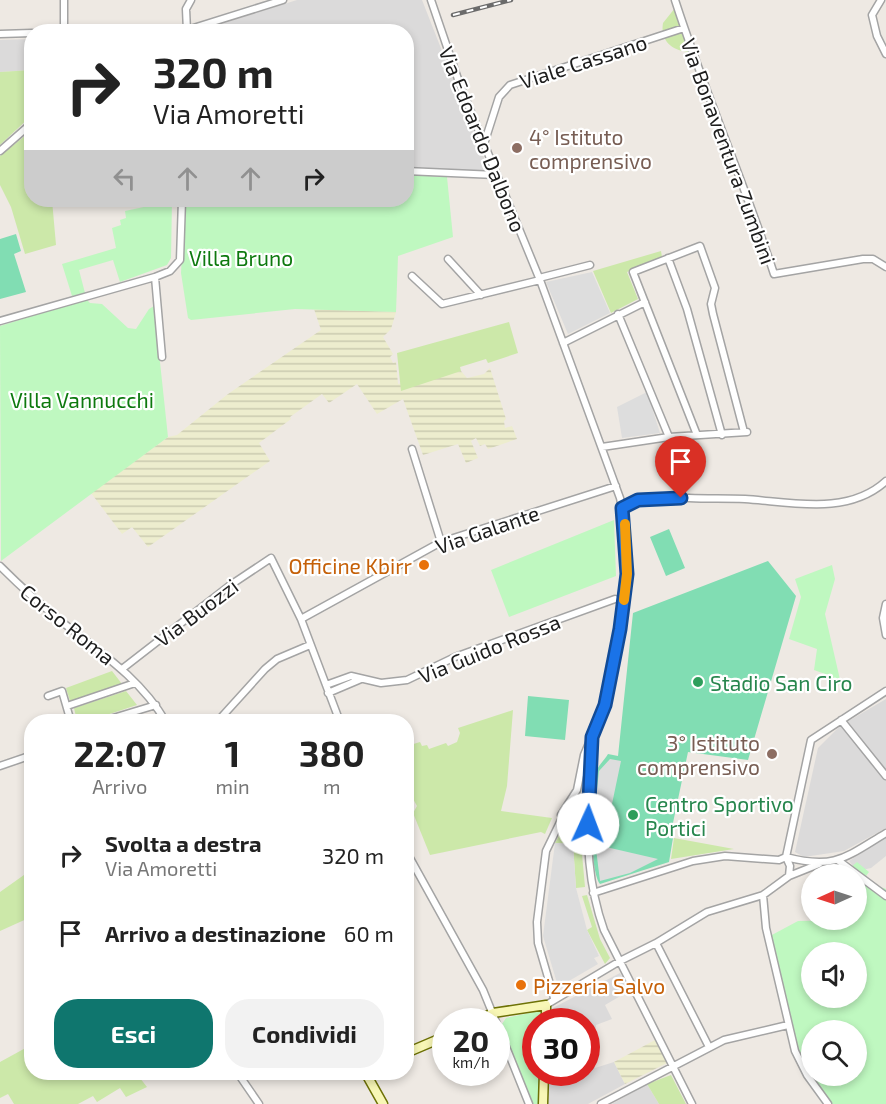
<!DOCTYPE html>
<html lang="it">
<meta charset="utf-8">
<style>
:root{--surface:#fff;--page:#f2f2f2;--text:#222;--muted:#767676;--accent:#0f766e}
body{margin:0;font-family:"Exo 2",sans-serif;background:var(--page);color:var(--text);height:100vh;display:flex;flex-direction:column;font-size:22px;white-space:nowrap}
*{box-sizing:border-box;margin:0}
p{font-size:20px;color:var(--muted)}
.icon{flex:none;width:33px;height:33px;fill:none;stroke:currentColor;stroke-width:2;stroke-linecap:round;stroke-linejoin:round}
.map{position:relative;flex:1;overflow:hidden}
.sheet{position:absolute;left:24px;top:714px;width:390px;height:366px;display:flex;flex-direction:column;background:var(--surface);border-radius:24px;box-shadow:0 3px 9px #0003}
.sheet>*{flex:none}
.top-card{position:absolute;left:24px;top:24px;width:390px;height:183px;border-radius:24px;box-shadow:0 3px 9px #0003;background:#fff;color:var(--text);overflow:hidden}
.needle{width:39px;rotate:267deg}
.tools{position:absolute;left:801px;top:864px;display:grid;gap:12px}
.tools a{display:grid;place-items:center;width:66px;height:66px;border-radius:50%;background:var(--surface);box-shadow:0 3px 9px #0003;font-size:30px}
.speed{position:absolute;left:432px;top:1008px;display:flex;gap:12px;font-size:30px;font-weight:700;text-align:center}
.speed>*{display:grid;place-content:center;width:78px;height:78px;border-radius:50%;background:var(--surface);box-shadow:0 3px 9px #0003;line-height:1}
.speed small{font-size:15px;font-weight:400}
.speed .limit{border:9px solid #d22;background:#fff;color:#111}
.pin{position:absolute;display:grid;place-items:center;width:51px;height:51px;color:#fff;margin:-62px -26px;border-radius:50% 50% 50% 0;rotate:-45deg;box-shadow:0 0 6px #0007}
.pin .icon{rotate:45deg}
.me{position:absolute;width:66px;margin:-33px;rotate:2deg;stroke-linejoin:round;filter:drop-shadow(0 0 4px #0008)}
.turn{display:flex;align-items:center;gap:21px;height:126px;padding:0 30px;font-size:27px}
.turn .icon{width:78px;height:78px;stroke-width:2.5}
.turn b{display:block;font-size:42px;line-height:51px}
.lanes{display:flex;align-items:center;height:57px;padding:0 30px;background:#0003;justify-content:center;gap:30px;direction:ltr}
.lanes .off{opacity:.35}
.eta{display:flex;justify-content:space-evenly;align-items:center;height:102px;text-align:center}
.eta b{font-size:36px;font-weight:700;line-height:42px}
.button{display:flex;gap:12px;margin-top:auto;padding:12px 30px}
.button a{flex:1;height:69px;border-radius:24px;background:var(--accent);color:#fff;font-size:24px;font-weight:700;line-height:69px;text-align:center}
.button a+a{background:var(--page);color:var(--text)}
ul{padding:0;list-style:none}
li{display:flex;align-items:center;gap:18px;height:78px;padding:0 30px}
li div{flex:1}
li b{display:block;font-size:22px}
li em{font-style:normal}
.map>svg:first-child{display:block}
.residential{fill:#dbdada}
.farmland{fill:url(#farmland-rules)}
.grass{fill:#cce8a9}
.park{fill:#bff8c0;fill-rule:evenodd}
.pitch{fill:#81ddb3}
.parking{fill:#ddd}
.lines{fill:none;stroke-linecap:round;stroke-linejoin:round}
.street-casing{stroke:#a4a4a4;stroke-width:9}
.secondary-casing{stroke:#6e7206;stroke-width:11}
.street{stroke:#fff;stroke-width:6}
.secondary{stroke:#f8f7b6;stroke-width:8}
.rail-casing{stroke:#6b6b6b;stroke-width:4.5}
.rail{stroke:#fff;stroke-width:2;stroke-dasharray:7;stroke-linecap:butt}
.route-casing{stroke:#114b97;stroke-width:15}
.route{stroke:#1a73e8;stroke-width:10}
.slow{stroke:#f59e0b;stroke-width:10}
.education-dot{fill:#8d6e63;stroke:#fff;stroke-width:2}
.food-dot{fill:#e8710a;stroke:#fff;stroke-width:2}
.leisure-dot{fill:#2e9e5b;stroke:#fff;stroke-width:2}
.labels{text-anchor:middle;dominant-baseline:central;stroke-width:4.5;stroke-linejoin:round;paint-order:stroke}
.street-label{font-size:21px;fill:#1d1d1d;stroke:#fff}
.education-label{font-size:21px;fill:#785e54;stroke:#fff;text-anchor:start}
.park-label{font-size:21px;fill:#0d790e;stroke:#fff}
.food-label{font-size:21px;fill:#c56008;stroke:#fff;text-anchor:end}
.leisure-label{font-size:21px;fill:#27864d;stroke:#fff;text-anchor:start}
</style>
<div class="map">
<svg width="886" height="1104" viewBox="0 0 886 1104">
<defs>
<pattern id="farmland-rules" width="6" height="5" patternUnits="userSpaceOnUse" patternTransform="scale(1.5)"><rect width="6" height="5" fill="#ededce"/><path d="M0 2.5h6" fill="none" stroke="#cbcbb0"/></pattern>
</defs>
<rect width="100%" height="100%" fill="#eee9e3"/>
<path class="residential" d="M297 0H422L488 168 487 174 407 168 406 32H196Z
M31 39V70L0 72V40Z
M886 699V828L844 851 804 857 795 852 818 748 840 726Z
M886 837V856L871 868 858 871 849 861Z
M620 973 629 991 605 1005 612 1019 596 1025 594 1063 595 1068 614 1062 625 1084 588 1104H547L550 1073 586 1072V1022L549 1021V1010Z
M647 1084 659 1104H612Z"/>
<path class="farmland" d="M314 309 396 312 391 329 383 337 393 354 390 357 393 363 396 362 398 384 461 371 467 378 484 374 490 368 506 419 504 421 505 428 512 426 517 439 488 449 485 444 480 446 476 438 471 441 478 458 466 463 458 444 423 455 403 399 377 414 357 384 329 403 322 394 290 417 291 419 259 443 270 461 148 547 132 527 122 534 91 493 168 437 177 435 228 394 321 330Z
M655 1040 667 1063 625 1084 614 1062Z"/>
<path class="grass" d="M675 8 690 52C672 51 660 41 663 23Z
M31 70V116L0 145V72Z
M31 131 32 200H52L56 245 25 254 11 207 0 185V156Z
M661 251 662 257 627 272 638 299 611 313 593 271Z
M509 322 518 353 488 363 486 359 460 367 461 371 401 391 397 353Z
M112 671 122 684 70 701 66 688Z
M126 691 137 705 88 721H77L74 708Z
M513 710 507 786 501 811 552 818 545 834 541 832 430 855 413 813 417 806 407 788V753L410 752 407 746 420 742 422 746 427 745 429 749 446 743 448 746 457 742 460 733 458 728Z
M575 817 579 821 585 887 576 888 573 844 555 843 569 818Z
M674 838 734 849 671 859Z
M31 870V917L0 931V892Z
M587 895 600 939 610 958 605 964 587 930 592 927 582 896Z
M31 1045 32 1072 136 1073 147 1087 126 1097 120 1088 97 1102 93 1096 78 1104H14L8 1094 0 1098V1062Z
M671 1075 686 1104H659L647 1084Z"/>
<path class="park" d="M407 175 447 177 453 237 398 256 396 312 295 309 191 320 188 318 181 273 185 200H406Z
M172 201 171 258 167 265 120 282 113 260 79 270 85 293 72 296 62 264 116 248 112 228 121 225 120 220 126 218 125 211Z
M86 299 90 303 102 304 128 328 136 329 149 309 154 306 168 437 1 561 0 326Z
M614 520 616 576 509 617 491 570Z
M832 565 835 579 825 614 841 684 830 691 825 674 814 670 817 649 789 639 801 597 795 579Z
M857 862 869 872 866 876 875 885 886 889V1104H832L814 1081 796 1048 770 936 798 921 856 920 857 890 861 888 856 874 849 869ZM812 952H856V998H812ZM812 1030H856V1076H812Z
M539 1011 542 1013 541 1021 536 1022V1072L539 1073V1104H530L502 1024 506 1018Z"/>
<path class="pitch" d="M16 234 21 251 14 254 26 292 0 299V239Z
M669 529 685 568 666 576 650 537Z
M768 561 796 596 748 760 688 752 670 837 673 838 669 862 600 884C589 870 590 788 597 770 599 765 605 759 608 754L618 756 633 613Z
M528 696 569 700 565 740 525 736Z"/>
<path class="parking" d="M592 272 610 313 568 334 546 282Z
M647 392 660 433 622 438 617 407Z
M610 759 621 761 612 804 605 813 610 824 606 847 658 859 630 873 600 881 593 825 599 771Z
M555 843 573 844 576 888 587 930 599 956 594 958 598 964 562 985 557 983 543 936Z"/>
<g class="lines">
<g class="street-casing">
<path id="street" d="M64 0V32
M431 0 460 85 540 280 620 498 624 517 627 575 620 629 605 705 584 755 577 790 561 815
M675 0C705 93 744 182 774 274L863 259H873L886 267
M881 0 872 15 877 36 886 54
M187 31 186 9 191 0
M83 32 187 30 283 0
M0 34 32 33
M484 144 499 97 510 85 684 28
M0 151 32 123
M406 171 496 175
M668 258 687 309 722 435
M448 259 481 295
M412 276 442 304 540 280
M155 277 162 357
M539 278 590 265
M618 314 669 437
M0 321 155 277 170 271 180 260 182 200
M563 343 645 302
M697 435 633 272 700 246 715 288 711 304 713 314 744 432
M602 447 669 437 747 432
M412 449 441 542
M622 508C644 497 665 498 689 498 708 499 726 498 745 499 791 502 848 516 886 481
M0 566C20 586 41 605 62 622 100 652 141 679 166 722
M886 604 883 618 886 635
M301 619 441 542 616 486
M122 669 229 586 271 558 301 619 340 722
M326 685 351 676 381 683 407 680 455 657 615 599
M328 693 361 679
M48 696 62 691 71 722
M67 706 135 683
M841 720 886 776
M100 722 156 705
M217 722 265 669 277 659 310 645
M593 740C593 758 590 774 589 792 586 840 588 885 604 930L692 1104
M0 766 32 755
M406 851 483 990 496 1022
M786 857 811 740 886 691
M786 857C835 870 846 857 886 833
M839 861 886 896
M789 876 819 864
M593 893 693 861 725 856 779 860 786 857
M763 895 766 928 795 1051 807 1075 828 1104
M656 943 709 1047
M554 998 538 943 537 922 546 851 565 812 578 810 586 820
M546 1005 620 961 656 943 707 912 763 895 789 876 790 866 786 857
M496 1022 529 1104
M237 1072 259 1104
M601 1104 724 1040 788 1025"/>
</g>
<g class="secondary-casing">
<path id="secondary" d="M475 1022 493 1013 546 1005V1022
M406 1053 446 1036
M365 1072 383 1104
M543 1104 544 1072"/>
</g>
<use href="#street" class="street"/>
<use href="#secondary" class="secondary"/>
<g class="rail-casing">
<path id="rail" d="M453 15 511 0"/>
</g>
<use href="#rail" class="rail"/>
</g>
<g class="lines">
<g class="route-casing">
<path id="route" d="M588 824 592 737 605 705 620 629 627 574 622 508 638 500 681 498"/>
</g>
<use href="#route" class="route"/>
<path class="slow" d="M624 600 627 574 625 524"/>
</g>
<g class="education-dot">
<circle cx="517" cy="148" r="6"/>
<circle cx="772" cy="754" r="6"/>
</g>
<g class="food-dot">
<circle cx="424" cy="565" r="6"/>
<circle cx="521" cy="985" r="6"/>
</g>
<g class="leisure-dot">
<circle cx="698" cy="682" r="6"/>
<circle cx="633" cy="815" r="6"/>
</g>
<g class="labels">
<g class="street-label">
<text transform="translate(583 61) rotate(-18)">Viale Cassano</text>
<text transform="translate(483 139) rotate(68)">Via Edoardo Dalbono</text>
<text transform="translate(729 151) rotate(70)">Via Bonaventura Zumbini</text>
<text transform="translate(487 529) rotate(-19)">Via Galante</text>
<text transform="translate(196 612) rotate(-37)">Via Buozzi</text>
<text transform="translate(68 624) rotate(39)">Corso Roma</text>
<text transform="translate(489 648) rotate(-22)">Via Guido Rossa</text>
</g>
<g class="education-label">
<text x="529" y="136">4° Istituto<tspan x="529" dy="24">comprensivo</tspan></text>
<text x="760" y="742" text-anchor="end">3° Istituto<tspan x="760" dy="24">comprensivo</tspan></text>
</g>
<g class="park-label">
<text x="241" y="257">Villa Bruno</text>
<text x="82" y="399">Villa Vannucchi</text>
</g>
<g class="food-label">
<text x="412" y="565">Officine Kbirr</text>
<text x="533" y="985" text-anchor="start">Pizzeria Salvo</text>
</g>
<g class="leisure-label">
<text x="710" y="682">Stadio San Ciro</text>
<text x="645" y="803">Centro Sportivo<tspan x="645" dy="24">Portici</tspan></text>
</g>
</g>
</svg>
<div class="tools">
<a><svg class="needle" viewBox="-14 -14 28 28"><path d="M0-13l5 13h-10z" fill="#e53935"/><path d="M0 13l5-13h-10z" fill="#767676"/></svg></a>
<a><svg class="icon" aria-label="sound" viewBox="0 0 24 24"><path d="M4 9h4l5-4v14l-5-4H4zM17 9q2 3 0 6"/></svg></a>
<a><svg class="icon" aria-label="search" viewBox="0 0 24 24"><circle cx="10" cy="10" r="6"/><path d="M15 15l6 6"/></svg></a>
</div>
<div class="speed"><div>20<small>km/h</small></div><div class="limit">30</div></div>
<div class="pin" style="left:681px;top:498px;background:#d93025"><svg class="icon" aria-label="arrive" viewBox="0 0 24 24"><path d="M6 21V4h12l-3 4 3 4H6"/></svg></div>
<svg class="me" style="left:588px;top:824px" viewBox="-20 -20 40 40"><circle r="19" fill="#fff"/><path d="M0-13L10 11 0 6-10 11z" fill="#1a73e8"/></svg>
<div class="top-card">
<div class="turn"><svg class="icon" aria-label="right" viewBox="0 0 24 24"><path d="M7 20v-9h11M14 6l5 5-5 5"/></svg><div><b>320 m</b>Via Amoretti</div></div>
<div class="lanes"><svg class="icon off" aria-label="left" viewBox="0 0 24 24"><path d="M17 20v-9H6M10 6l-5 5 5 5"/></svg><svg class="icon off" aria-label="ahead" viewBox="0 0 24 24"><path d="M12 20V5M6 11l6-6 6 6"/></svg><svg class="icon off" aria-label="ahead" viewBox="0 0 24 24"><path d="M12 20V5M6 11l6-6 6 6"/></svg><svg class="icon" aria-label="right" viewBox="0 0 24 24"><path d="M7 20v-9h11M14 6l5 5-5 5"/></svg></div>
</div>
<section class="sheet">
<div class="eta">
<div><b>22:07</b><p>Arrivo</p></div>
<div><b>1</b><p>min</p></div>
<div><b>380</b><p>m</p></div>
</div>
<ul>
<li><svg class="icon" aria-label="right" viewBox="0 0 24 24"><path d="M7 20v-9h11M14 6l5 5-5 5"/></svg><div><b>Svolta a destra</b><p>Via Amoretti</p></div><em>320 m</em></li>
<li><svg class="icon" aria-label="arrive" viewBox="0 0 24 24"><path d="M6 21V4h12l-3 4 3 4H6"/></svg><div><b>Arrivo a destinazione</b></div><em>60 m</em></li>
</ul>
<div class="button"><a>Esci</a><a>Condividi</a></div>
</section>
</div>
